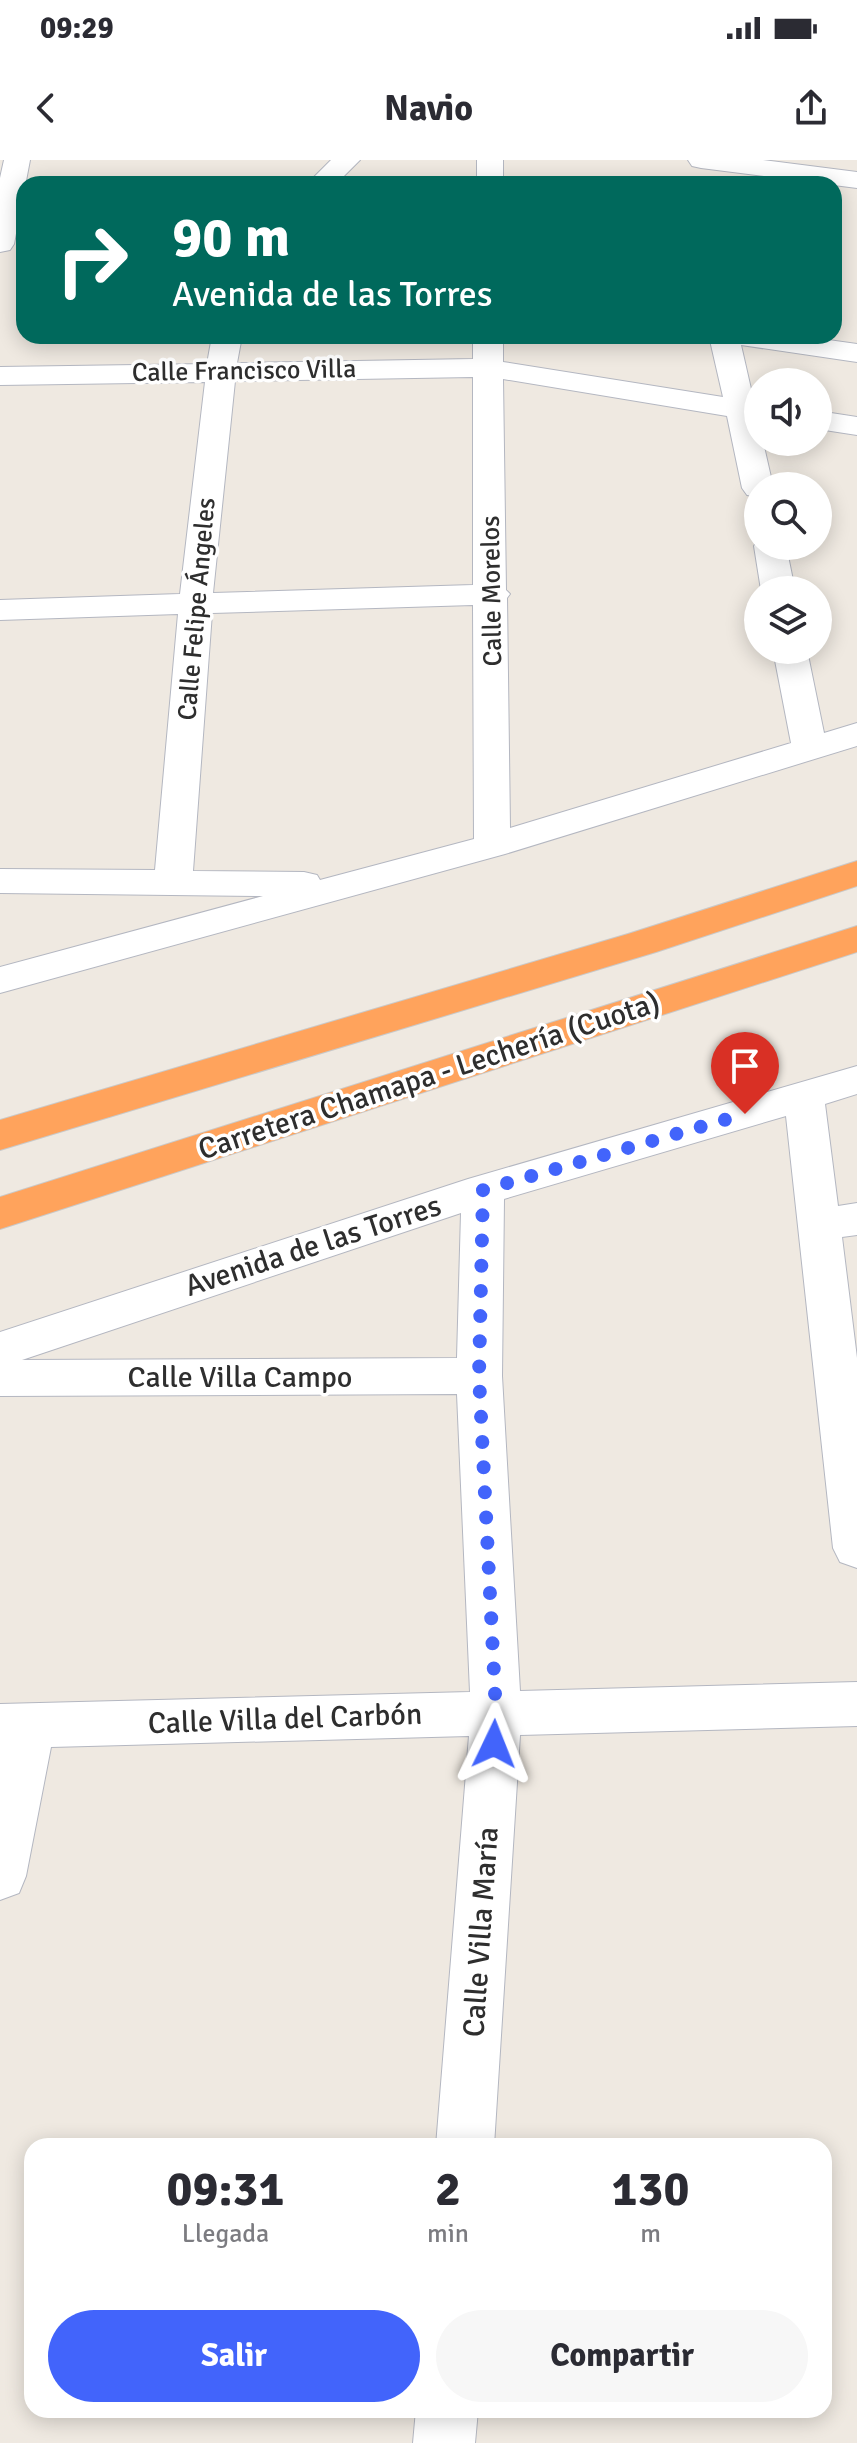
<!DOCTYPE html>
<html lang="es">
<meta charset="utf-8">
<style>
:root{--surface:#fff;--page:#f7f7f7;--text:#2b2b33;--muted:#7c7c81;--accent:#4264fb}
body{margin:0;font-family:Signika,sans-serif;background:var(--page);color:var(--text);height:100vh;display:flex;flex-direction:column;font-size:30px;white-space:nowrap}
*{box-sizing:border-box;margin:0}
p{font-size:26px;color:var(--muted)}
.icon{flex:none;width:44px;height:44px;fill:none;stroke:currentColor;stroke-width:2;stroke-linecap:round;stroke-linejoin:round}
.map{position:relative;flex:1;overflow:hidden}
.details{position:absolute;left:24px;top:1978px;width:808px;height:280px;display:flex;flex-direction:column;background:var(--surface);border-radius:24px;box-shadow:0 4px 20px #0003}
.details>*{flex:none}
.guide{position:absolute;left:16px;top:16px;width:826px;height:168px;border-radius:24px;box-shadow:0 4px 20px #0003;background:#00695c;color:#fff;overflow:hidden}
.buttons{position:absolute;left:744px;top:208px;display:grid;gap:16px}
.buttons a{display:grid;place-items:center;width:88px;height:88px;border-radius:50%;background:var(--surface);box-shadow:0 4px 20px #0003;font-size:40px}
.pin{position:absolute;display:grid;place-items:center;width:68px;height:68px;color:#fff;margin:-82px -34px;border-radius:50% 50% 50% 0;rotate:-45deg;box-shadow:0 0 8px #0007}
.pin .icon{rotate:45deg}
.me{position:absolute;width:88px;margin:-44px;rotate:2deg;stroke-linejoin:round;filter:drop-shadow(0 0 6px #0008)}
.turn{display:flex;align-items:center;gap:28px;height:168px;padding:0 24px;font-size:36px}
.turn .icon{width:104px;height:104px;stroke-width:2.5}
.turn b{display:block;font-size:56px;line-height:68px}
.eta{display:flex;justify-content:space-evenly;align-items:center;height:136px;text-align:center}
.eta b{font-size:48px;font-weight:800;line-height:56px}
.primary-button{display:flex;gap:16px;margin-top:auto;padding:16px 24px}
.primary-button a{flex:1;height:92px;border-radius:48px;background:var(--accent);color:#fff;font-size:32px;font-weight:800;line-height:92px;text-align:center}
.primary-button a+a{background:var(--page);color:var(--text)}
.status{display:flex;justify-content:space-between;align-items:center;height:56px;padding:0 40px;background:var(--surface);direction:ltr}
.status svg{height:22px;fill:currentColor}
header{display:flex;justify-content:space-between;align-items:center;height:104px;padding:0 24px;background:var(--surface);font-size:36px;font-weight:800}
.map>svg:first-child{display:block}
.lines{fill:none;stroke-linecap:round;stroke-linejoin:round}
.minor-casing{stroke:#b4b7c1;stroke-width:2}
.highway-casing{stroke:#c9c9c9;stroke-width:2}
.minor{fill:#fff;fill-rule:evenodd}
.highway{fill:#ffa35c;fill-rule:evenodd}
.route{stroke:#4264fb;stroke-width:14;stroke-dasharray:0 25.2}
.labels{text-anchor:middle;dominant-baseline:central;stroke-width:7;stroke-linejoin:round;paint-order:stroke}
.far-street-label{font-size:26px;fill:#2e2e2e;stroke:#fff}
.street-label{font-size:30px;fill:#2e2e2e;stroke:#fff}
</style>
<div class="status"><b>09:29</b><svg viewBox="0 0 49 12"><path d="M0 12V9h3v3zM5 12V6h3v6zM10 12V3h3v9zM15 12V0h3v12zM26 1h20v11H26zM47 4h2v5h-2z"/></svg></div>
<header><svg class="icon" aria-label="back" viewBox="0 0 24 24"><path d="M15 5l-7 7 7 7"/></svg>Navio<svg class="icon" aria-label="share" viewBox="0 0 24 24"><path d="M12 15V3M7 8l5-5 5 5M5 13v7h14v-7"/></svg></header>
<div class="map">
<svg width="857" height="2283" viewBox="0 0 857 2283">
<rect width="100%" height="100%" fill="#efe9e1"/>
<g class="lines">
<g class="minor-casing">
<path id="minor" d="M4 0H30L14 84 10 90 0 92V18Z
M331 0H360L336 24H307Z
M477 0H503V24H477Z
M688 0H763L857 12V28L701 8 692 6Z
M212 176H242L237 203 473 199V176H503V202L723 237 709 176H800L857 184V202L741 185 754 242 758 243V282H763L773 326H758V337L747 335 742 328 727 256 503 219 506 430 510 434 507 438 510 668 791 583 773 490H807L824 573 857 563V586L505 694 0 833V807L263 736 0 733V709L155 710 178 454 0 460V440L180 434 205 222 0 225V207L207 204ZM473 217V425L213 433 235 221ZM473 445 474 679 320 720 317 715 304 712 193 711 212 453Z
M818 251 857 257V275L818 269Z
M758 380V386H786L795 430H761L754 386Z
M857 906V934L825 944 838 1046 857 1043V1075L842 1077 857 1198V1408L840 1402 833 1388 786 956 504 1039 502 1216 520 1531 857 1522V1566L520 1575 494 1986H436L469 1576 51 1587 26 1716 19 1733 0 1740V1544L470 1532 457 1234 0 1236V1172L468 1019ZM461 1053 457 1198 22 1200Z
M416 2250H478L475 2283H413Z"/>
</g>
<g class="highway-casing">
<path id="highway" d="M857 701V726L656 792 0 990V960L628 774Z
M857 766V792L0 1069V1037Z"/>
</g>
<use href="#minor" class="minor"/>
<use href="#highway" class="highway"/>
</g>
<g class="lines">
<path class="route" d="M494 1584 496 1553 479 1216 483 1030 745 954"/>
</g>
<g class="labels">
<g class="far-street-label">
<text transform="translate(244 211) rotate(-1)">Calle Francisco Villa</text>
<text transform="translate(492 431) rotate(-91)">Calle Morelos</text>
<text transform="translate(197 449) rotate(-85)">Calle Felipe Ángeles</text>
</g>
<g class="street-label">
<text transform="translate(429 916) rotate(-18)">Carretera Chamapa - Lechería (Cuota)</text>
<text transform="translate(313 1086) rotate(-18)">Avenida de las Torres</text>
<text x="240" y="1217">Calle Villa Campo</text>
<text transform="translate(285 1559) rotate(-2)">Calle Villa del Carbón</text>
<text transform="translate(481 1772) rotate(-86)">Calle Villa María</text>
</g>
</g>
</svg>
<div class="buttons">
<a><svg class="icon" aria-label="sound" viewBox="0 0 24 24"><path d="M4 9h4l5-4v14l-5-4H4zM17 9q2 3 0 6"/></svg></a>
<a><svg class="icon" aria-label="search" viewBox="0 0 24 24"><circle cx="10" cy="10" r="6"/><path d="M15 15l6 6"/></svg></a>
<a><svg class="icon" aria-label="layers" viewBox="0 0 24 24"><path d="M12 4l9 5-9 5-9-5zM3 14l9 5 9-5"/></svg></a>
</div>
<div class="pin" style="left:745px;top:954px;background:#d93025"><svg class="icon" aria-label="arrive" viewBox="0 0 24 24"><path d="M6 21V4h12l-3 4 3 4H6"/></svg></div>
<svg class="me" style="left:494px;top:1584px" viewBox="-20 -20 40 40"><path d="M0-17L14 15 0 8-14 15z" fill="#4264fb" stroke="#fff" stroke-width="4"/></svg>
<div class="guide">
<div class="turn"><svg class="icon" aria-label="right" viewBox="0 0 24 24"><path d="M7 20v-9h11M14 6l5 5-5 5"/></svg><div><b>90 m</b>Avenida de las Torres</div></div>
</div>
<section class="details">
<div class="eta">
<div><b>09:31</b><p>Llegada</p></div>
<div><b>2</b><p>min</p></div>
<div><b>130</b><p>m</p></div>
</div>
<div class="primary-button"><a>Salir</a><a>Compartir</a></div>
</section>
</div>
